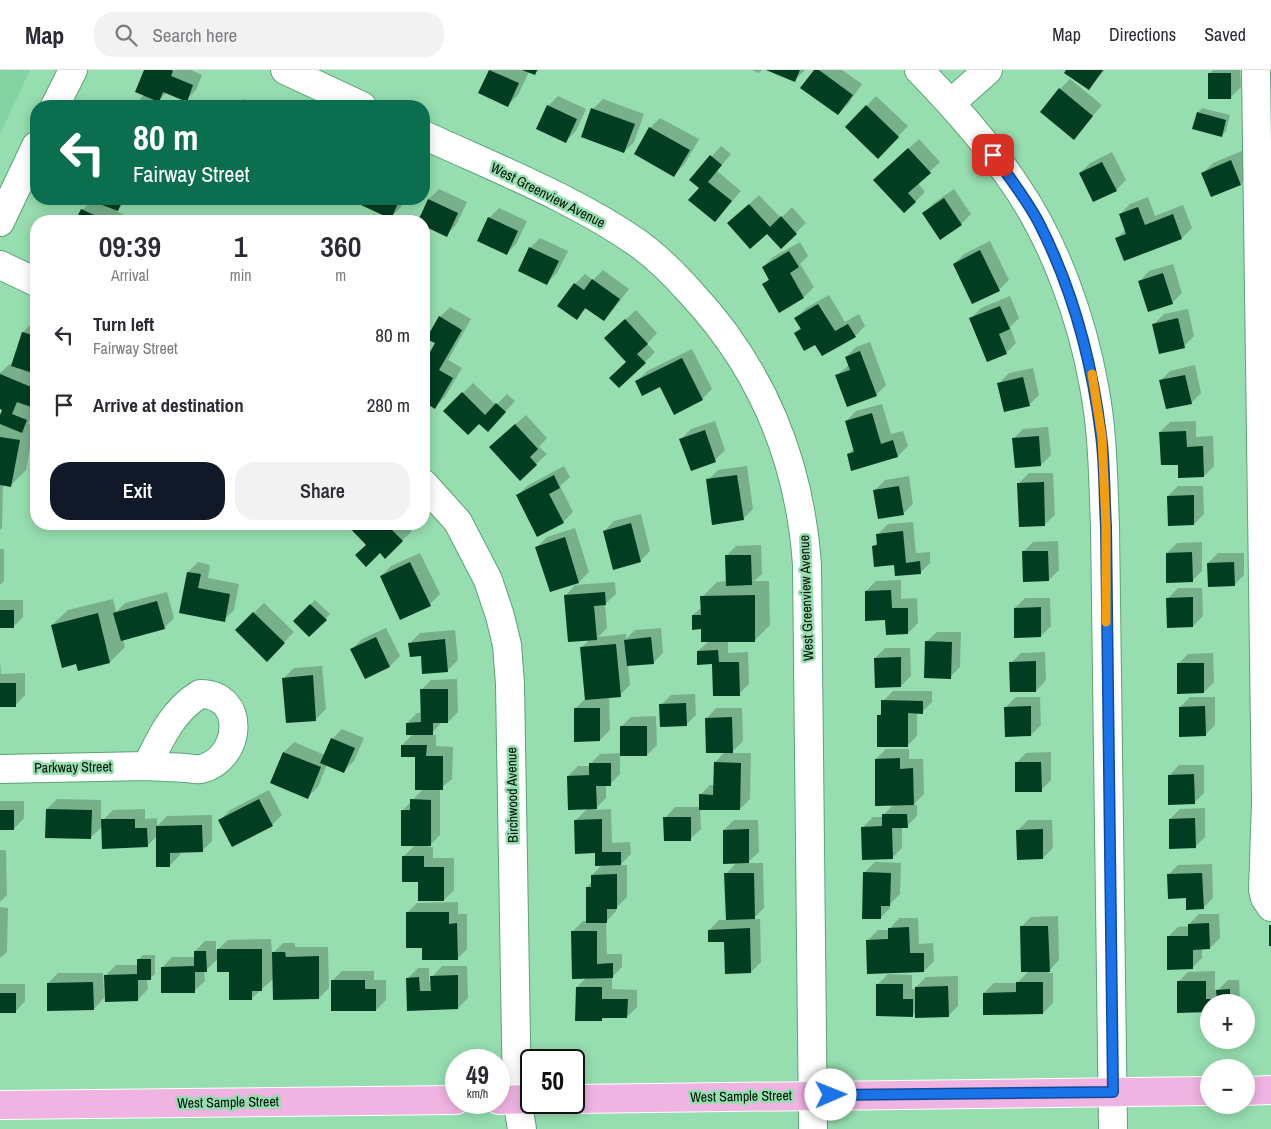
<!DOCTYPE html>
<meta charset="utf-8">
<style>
:root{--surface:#fff;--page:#f2f2f3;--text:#2b2b33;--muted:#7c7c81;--line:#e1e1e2;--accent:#111827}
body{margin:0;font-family:"Archivo Narrow",sans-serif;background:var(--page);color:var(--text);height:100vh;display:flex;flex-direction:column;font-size:19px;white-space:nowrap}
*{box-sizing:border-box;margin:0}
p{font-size:16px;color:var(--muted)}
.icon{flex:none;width:28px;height:28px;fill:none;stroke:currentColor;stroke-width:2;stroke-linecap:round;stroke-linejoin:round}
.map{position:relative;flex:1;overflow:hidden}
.side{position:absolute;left:30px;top:145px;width:400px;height:315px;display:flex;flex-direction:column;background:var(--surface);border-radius:20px;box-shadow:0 2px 12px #0003}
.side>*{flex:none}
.top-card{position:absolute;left:30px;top:30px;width:400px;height:105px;border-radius:20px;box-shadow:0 2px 12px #0003;background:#0b6e4f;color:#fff;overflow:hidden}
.tools{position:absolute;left:1200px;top:924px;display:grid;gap:10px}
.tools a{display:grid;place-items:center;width:55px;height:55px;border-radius:50%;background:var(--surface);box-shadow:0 2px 12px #0003;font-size:25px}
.speed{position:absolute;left:445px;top:979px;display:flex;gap:10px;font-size:25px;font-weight:700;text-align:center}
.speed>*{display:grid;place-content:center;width:65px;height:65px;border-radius:50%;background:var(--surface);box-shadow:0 2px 12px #0003;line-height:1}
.speed small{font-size:12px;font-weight:400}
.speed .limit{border:2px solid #111;border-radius:8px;background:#fff;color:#111}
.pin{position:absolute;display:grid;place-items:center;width:42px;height:42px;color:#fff;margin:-21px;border-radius:10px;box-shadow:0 2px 8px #0006}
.me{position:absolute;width:55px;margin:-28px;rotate:89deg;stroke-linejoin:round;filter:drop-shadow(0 0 4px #0008)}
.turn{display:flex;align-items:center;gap:18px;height:105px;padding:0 20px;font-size:22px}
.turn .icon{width:65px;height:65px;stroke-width:2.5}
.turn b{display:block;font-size:35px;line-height:42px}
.eta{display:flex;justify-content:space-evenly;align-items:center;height:85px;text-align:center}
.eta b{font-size:30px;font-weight:600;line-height:35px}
.cta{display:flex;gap:10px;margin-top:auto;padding:10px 20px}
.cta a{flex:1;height:58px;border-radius:20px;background:var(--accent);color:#fff;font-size:20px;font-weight:600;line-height:58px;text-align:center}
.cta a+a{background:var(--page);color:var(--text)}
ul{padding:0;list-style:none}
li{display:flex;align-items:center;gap:15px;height:70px;padding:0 20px}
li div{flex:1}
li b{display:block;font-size:19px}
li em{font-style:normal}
header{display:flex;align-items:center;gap:30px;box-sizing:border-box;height:70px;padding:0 25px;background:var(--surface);border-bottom:1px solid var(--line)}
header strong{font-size:24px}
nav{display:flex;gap:28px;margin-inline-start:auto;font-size:18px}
.search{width:350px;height:45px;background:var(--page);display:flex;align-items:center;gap:12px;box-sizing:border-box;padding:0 18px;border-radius:20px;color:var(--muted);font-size:19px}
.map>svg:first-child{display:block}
.built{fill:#84d3a2}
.shadow{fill:#0003}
.building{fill:#003d21}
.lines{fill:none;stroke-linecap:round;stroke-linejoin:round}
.minor-casing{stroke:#5ca278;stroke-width:30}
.major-casing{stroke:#fff;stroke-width:30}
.minor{stroke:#fff;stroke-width:28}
.major{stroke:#efb4e2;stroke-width:28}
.route-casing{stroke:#114b97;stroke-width:12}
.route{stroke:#1a73e8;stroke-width:9}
.slow{stroke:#f59e0b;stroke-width:9}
.labels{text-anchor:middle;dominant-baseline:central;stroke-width:5;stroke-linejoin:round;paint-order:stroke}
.street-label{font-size:14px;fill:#001205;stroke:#96ddb0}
</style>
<header>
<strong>Map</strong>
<div class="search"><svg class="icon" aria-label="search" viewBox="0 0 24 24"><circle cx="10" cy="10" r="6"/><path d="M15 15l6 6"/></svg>Search here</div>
<nav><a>Map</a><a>Directions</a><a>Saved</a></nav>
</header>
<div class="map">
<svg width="1271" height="1059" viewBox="0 0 1271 1059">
<rect width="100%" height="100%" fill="#96ddb0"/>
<path class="built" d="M0 0H30L0 64Z"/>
<path class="shadow" d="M145 0H191L202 5 196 20 186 30 167 22 157 32 166 36H133L144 25Z
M490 0H539L535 4 529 2 518 25 508 35 480 22Z
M751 0H762L759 3Z
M769 0H805L794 11Z
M816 0H842L862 14 848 34 838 44Z
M1068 0H1105L1089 18Z
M1213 0H1240L1241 17 1231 27 1209 4Z
M1070 9 1102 35 1074 68 1060 19Z
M558 26 586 39 576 61 566 71 548 36Z
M876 26 908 56 888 77 847 57Z
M244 29 260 36H237Z
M603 29 644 44 634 72 624 82 593 39Z
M1202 38 1230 45 1226 61 1221 66 1198 43Z
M660 48 699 69 684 95 674 105 650 58Z
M919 69 940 92 918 113 925 122 915 132 885 100Z
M721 76 731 84 717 101 741 121 715 150 700 118 691 110Z
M1242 81 1251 104 1241 114 1212 126 1203 103 1213 93Z
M1112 82 1126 110 1116 120 1080 103 1090 93Z
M439 119 467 132 456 155 446 165 424 154V151H419L429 129Z
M954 119 971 144 961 154 924 143 934 133Z
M759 125 781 148 792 137 806 153 781 177 767 162 739 144Z
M1148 127 1155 146 1183 135 1192 158 1182 168 1124 189 1117 168 1126 159 1120 144 1130 134Z
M94 129H128L116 141 128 147 126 151H77L82 140Z
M366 129H405L401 137 391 147 363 134Z
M499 138 527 151 516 174 506 184 489 148Z
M540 168 568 181 557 203 547 213 530 178Z
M990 171 1009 210 999 220 954 194 964 184Z
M800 172 808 186 800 194 814 217 804 227 779 241 764 214 770 208 763 197 773 187Z
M1173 194 1182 223 1172 233 1139 212 1149 201Z
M603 200 629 219 613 240 603 250 587 238 576 248 559 236 575 214 585 204 593 210Z
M829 225 845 252 859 244 865 256 855 266 823 284 816 273 795 263 801 257 796 248 806 238Z
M1010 226 1019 248 1010 257 1016 273 1006 283 971 248 981 238Z
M450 237 471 249 448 290 462 298 445 327 435 337 424 331V295L437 273 440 247Z
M1188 239 1194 266 1184 276 1154 254 1164 244Z
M636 240 657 263 647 274 655 282 645 292 627 291 616 258Z
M33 252 36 254V303L35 304 36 305V329L29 337 36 340 28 354 34 355 26 400 11 415 3 414 2 458 0 460V348L3 340 0 338V303L10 294 12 295 23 262Z
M870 272 886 315 876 325 836 306 849 295 846 287 856 277Z
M692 279 712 319 702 329 661 315 637 311 647 301Z
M1195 295 1201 323 1191 333 1160 311 1170 301Z
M1033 298 1039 325 1029 335 999 313 1009 303Z
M473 313 496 335 507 324 515 331 498 350 479 352 445 341Z
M882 334 891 364 903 361 908 376 898 386 848 384 854 378 846 351 856 341Z
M526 345 547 368 539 377 547 384 520 409 501 367Z
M715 351 725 380 715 390 681 369 691 359Z
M1196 351V367L1213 366 1214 396 1204 406 1179 393 1160 362 1170 352Z
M1048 357 1051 385 1041 395 1013 369 1023 359Z
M564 396 570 407 560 416 573 442 563 452 517 426 527 416Z
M747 396 753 439 743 449 708 410 718 400Z
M1029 403H1053L1055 445 1044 455 1019 413Z
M909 406 913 434 903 444 875 420 885 410Z
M1178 416H1203L1204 444 1194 454 1168 426Z
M641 444 650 481 640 491 604 461 614 451Z
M913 452 916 483 930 482V493L920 503 895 494 874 476 878 472V464L888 454Z
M347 454H405L412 461 385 487 380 482 367 474Z
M575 458 589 502 579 512 551 521 537 477 547 467Z
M1058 471 1059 500 1049 510 1023 482 1033 472Z
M1202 472V501L1192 511 1167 483 1177 473Z
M761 475 762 504 754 511H769L770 555 755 570H728V583L748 582 749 614 739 624 714 593 698 581 709 571 693 545 702 537V527L717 512 727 511 726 486 736 476Z
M0 479H4V511L0 515Z
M420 483 440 524 430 534 381 506 391 496Z
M1218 483H1244V505L1234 515 1208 493Z
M198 492 210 495 208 508 239 514 234 540 224 550 181 542 188 502Z
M901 510V529L917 528 918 553 908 563 887 549 866 521 876 511Z
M615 512 616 524 605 534 607 558 598 567 626 564V569L635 560 661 558 663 583 653 593 628 595 630 615 620 625 609 627 610 660 600 670 575 639 585 629 581 578 590 569 565 526 575 515Z
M1178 518H1202L1203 546 1193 556 1168 528Z
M167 522 174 548 164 558 123 569 125 577 110 592 79 600 77 593 52 555 68 540 113 529 116 542 125 533Z
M1025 528H1050L1051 556 1041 566 1015 538Z
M0 530H23V547L13 557H0Z
M315 530 330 544 309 566 295 551Z
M264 533 294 562 267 590 236 560Z
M386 558 400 586 390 596 365 608 352 579 362 569Z
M455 560 458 590 448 600 422 584 410 573 420 563Z
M937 562H961L960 597 950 607 926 572Z
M885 578H910L911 606 901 616 875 588Z
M1045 582 1046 610 1036 621 1011 593 1021 583Z
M1213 583 1214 612 1204 622 1178 594 1188 584Z
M0 591 1 604 25 603V625L15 636H0Z
M322 596 326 639 316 649 288 652 284 608 294 598Z
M457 609 458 642 448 652H442L430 665H436V676L453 677 452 709 440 719V765L428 777H433V788H454V820L444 830 403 787 415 775 403 740 423 719 416 686 402 675 413 664 407 653 417 643H422L421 620 431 610Z
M893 621H932V632L922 642H917V666L907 676 879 646 882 642 883 631Z
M695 624 696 645 686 655 661 635 671 625Z
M1016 627H1040L1041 655 1031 665 1006 637Z
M1190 627H1215V655L1205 665 1180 637Z
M716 638H742L743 671 731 683H751L750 729 740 739 700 738 701 759 690 769 665 748 675 737H700V725L710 715H715V692L726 681 706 649Z
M656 646 657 675 647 685H620V704L610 714H606V728L594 740 611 739 612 773 630 772 631 784 620 795H627V827L616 838V841L606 852 607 884H622V897L612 907V919L637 920V937L627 947 605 946 602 949 577 917 587 907 572 862 583 851H587V817L592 812V805L602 795 596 782 575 751 588 738 568 706 578 696H590V694L600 684 622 683 621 657 631 647Z
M342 659 364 668 354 691 344 701 327 694 318 717 308 727 284 682 294 672 325 685 332 669Z
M886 679H909V689H923L924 724 913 735H917V746L907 756H902V778L892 788 863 757 873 747H883V745L894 734 876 689Z
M1051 682V710L1041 720 1016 693 1026 683Z
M1179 695H1204V723L1194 733 1169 706Z
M269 720 282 745 272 755 220 750 230 740Z
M57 729 101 730V752L113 740 145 739V749L157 748V756L167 746 212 745V771L202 781H180V785L170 795 157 766 147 776 103 756 90 768 47 739Z
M0 731H24V748L14 759H0Z
M1205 738V767L1195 777 1170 749 1180 739Z
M734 750H758L759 782 747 793H763L764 838 753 849H760L761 892 751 902 725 871 709 860 719 850H727L726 804 737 792 724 760Z
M1028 750H1052L1053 778 1043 788 1018 760Z
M0 780H6L7 825 0 832Z
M875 792 901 793 900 824 890 834V838L880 848 865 802Z
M1212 794 1213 828 1203 838 1187 827 1168 805 1178 795Z
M458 832V844H467V879L457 889 424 876 407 843 417 833Z
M0 837 8 838 7 882 0 888Z
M1199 844H1219L1220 868 1210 878H1202V888L1192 898 1168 867 1178 857 1189 856V854Z
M1058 846 1059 890 1047 903H1053V933L1043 943 984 923 994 913H1017L1029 901 1021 857 1031 847Z
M899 848H918L919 874 933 873 934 891 924 901 868 870 878 860H889Z
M271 869 272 884 283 873H295V877H328L329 918 319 928 273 909 252 928 230 900 218 889 206 900H204L205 911 194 921 162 898 172 887H195V881L205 871H216V881L228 870Z
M143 885H155V904L150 909H147L148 919 138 930 106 905 116 895H139V889Z
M442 896H467L468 928 458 938 409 939 408 908 418 898H429V912H432V907Z
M0 901V914H25V931L15 942H0Z
M342 901H374V910H386V930L376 940 332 911Z
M1215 901V920H1218L1228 910H1239L1240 930 1238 932H1209L1178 912 1188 902Z
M58 903H103L104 928 94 939 48 913Z
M888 904 912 905V919H916V917L926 907 958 906V936L948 946 916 942 913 945 878 914Z"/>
<path class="building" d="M144 0H171L173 1 171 6 193 15 187 32 163 22 159 32 135 22Z
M489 0 519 13 508 37 478 23Z
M522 0H537L535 5Z
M766 0H800L795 12Z
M814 0H819L853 25 838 45 800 18Z
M1066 0H1103L1089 20 1064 3Z
M1208 3H1231V29H1208Z
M1059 18 1093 46 1074 70 1040 42Z
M547 35 577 49 566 73 536 59Z
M866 35 899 67 878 89 845 57Z
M591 38 635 54 624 83 581 67Z
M1197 42 1226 50 1222 67 1192 59Z
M649 57 690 80 674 107 634 84Z
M908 78 931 103 908 123 916 132 904 143 873 110Z
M710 85 722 95 708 112 732 131 715 152 688 130 699 118 689 110Z
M1231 90 1241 115 1211 127 1201 103Z
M1102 92 1117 121 1093 132 1079 103Z
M944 128 962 155 940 170 922 143Z
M92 129H123L118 141 92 131Z
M364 129H400L391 149 361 135Z
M428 129 458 143 447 167 424 156V151H418Z
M749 134 770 157 781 146 797 164 781 179 767 164 750 179 727 153Z
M1138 137 1145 155 1173 144 1182 169 1124 191 1115 168 1126 164 1119 144Z
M81 139 107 151H75Z
M488 147 518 161 507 185 477 171Z
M529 177 559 191 547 215 518 201Z
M980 180 1000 221 972 234 953 194Z
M789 181 799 197 790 203 804 228 779 243 762 214 769 210 762 197Z
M1163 203 1173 234 1148 242 1138 211Z
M592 209 620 229 604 251 585 238 577 250 557 236 574 213 584 220Z
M818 234 835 261 848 254 856 267 822 286 815 275 804 281 794 263 801 259 794 248Z
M1000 236 1010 259 999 264 1007 284 987 292 969 248Z
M439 246 462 260 439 300 453 308 435 339 424 332V293L435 273 426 269Z
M1178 248 1185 278 1159 284 1152 254Z
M625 249 648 274 637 284 646 293 619 318 609 308 626 292 604 268Z
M22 262 36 266V304L11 296Z
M860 281 877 326 847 337 835 305 850 300 845 287Z
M682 288 703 330 674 345 660 317 642 326 635 311Z
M0 304 36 319V323L31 337 17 332 12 344 27 350 22 363 0 354V345L2 340 0 339Z
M1185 305 1192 334 1166 339 1159 310Z
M1023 307 1030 336 1004 342 997 313Z
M462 322 485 345 496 333 506 342 488 362 479 354 468 365 443 341Z
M872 343 881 374 893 370 898 387 851 401 847 384 854 382 845 351Z
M515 354 538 379 530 387 537 395 520 411 489 377Z
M705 360 716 392 691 401 679 369Z
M1186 361 1187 377 1203 376 1204 407 1178 408V395H1161L1159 362Z
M1039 366 1041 396 1015 398 1012 368Z
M0 367 20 370 11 417 0 415Z
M554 405 560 418 549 424 564 453 537 467 516 425Z
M737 405 744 450 712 455 706 409Z
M1044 412 1045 456 1019 457 1017 413Z
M899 416 904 445 878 449 873 420Z
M1194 425V455L1168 456 1167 426Z
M631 453 641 492 613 500 603 461Z
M346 454H386L403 471 385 489 380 483 366 497 355 485 366 475Z
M903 461 906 493 920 491 921 504 895 506 894 495 874 497 872 476 877 475 876 464Z
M565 467 579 513 550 522 535 477Z
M1022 481H1048L1049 511 1023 512Z
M1192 482 1193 512 1166 513V483Z
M725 485H751L752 515 726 516Z
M410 492 431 536 400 550 380 506Z
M1234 492 1235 516 1208 517 1207 493Z
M187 502 201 504 198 518 230 524 225 552 179 543Z
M891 520 892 538H908V564L886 565 885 550 865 551V521Z
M605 522 606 535 594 536 597 570 568 572 564 525Z
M755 525V572H701V559L692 560V545H701L700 526Z
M1193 527V557L1167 558 1166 528Z
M157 531 165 559 121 571 113 543Z
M310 534 327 550 309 567 293 551Z
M1041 537V567L1014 568V538Z
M0 540H14V558H0Z
M253 542 285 573 267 592 235 560Z
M98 543 110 593 78 601 76 594 62 598 51 555Z
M376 567 390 597 365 609 350 579Z
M651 567 654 594 627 596 624 570Z
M445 569 448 602 422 604 421 586 410 587 408 573Z
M925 571 952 572 951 609 924 608Z
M616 574 621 627 585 630 580 577Z
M718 580 719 592H739L740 626H713L712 594 697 595V581Z
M901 587V617L875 618 874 588Z
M1036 591V622H1010L1009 592Z
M1177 593H1204V623L1177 624Z
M313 605 316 651 286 653 282 608Z
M0 613H16V637H0Z
M420 619H448V653H433V665H406V653L421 652Z
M881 630 923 631V644L908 643V677H877V645H881Z
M686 633 687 656 660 657 659 634Z
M1031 636V666L1005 667 1004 637Z
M1205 636 1206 666 1179 667V637Z
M574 638H600V671L574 672Z
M732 647 733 683H706L705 648Z
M620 656H647V686H620Z
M331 668 355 678 344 703 320 693Z
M401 675H427L426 686H443V720H415V687H401Z
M283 682 321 697 308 729 270 713Z
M900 688V699L913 698 914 735 875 736V689Z
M714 692 741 693 740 740H699V724L713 725Z
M1015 692H1041L1042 722H1015Z
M589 693H611V716H596L597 739 568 740 567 706 589 705Z
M1194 704 1195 734 1168 735V705Z
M259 729 273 756 232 777 218 750Z
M410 729 431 730V776H401V740H410Z
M46 739 92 740 91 769 45 768Z
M0 740H14V760H0Z
M882 744H907L908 758H892L893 789 862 790 861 757 882 756Z
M663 747H691V771H664Z
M1195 748 1196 778 1169 779V749Z
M101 749H135V758H147L148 777 102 779Z
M602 749V782H621V795L595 796V783L575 784 574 750Z
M202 755 203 782 170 783V797H156V756Z
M749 759V793L723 794V760Z
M1043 759V789L1017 790 1016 760Z
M402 786H424V797H444V831H418V812H402Z
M863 802 891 803 890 836H881V849H862Z
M724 803H754L755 849 726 850Z
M1202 803 1204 839 1186 840V828L1168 829 1167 804Z
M617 804V839H607V853H586V817H591V805Z
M406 842H449V854L457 853 458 890H422V878H406Z
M1209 853 1210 879 1193 880V899L1167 900V866H1188V854Z
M1269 855H1271V876H1269Z
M1020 856H1048L1050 902H1021Z
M909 857 910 883H924V902L867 904 866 870 888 869V858Z
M750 858 751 903 725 904 724 872H708V860Z
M571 861H597V894L613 893V908L572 909Z
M217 879H262V921H252V930H229V902H217Z
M194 881H206L207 902H195V923H161V897L194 896Z
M272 882H285L286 887 319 886V929L273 930Z
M137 889H151V910H138V931L105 932 104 905 137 904Z
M458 905V939L407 941 406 908 419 907 420 921H431L430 906Z
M331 910H365V919H376V941H331Z
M1177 911H1206V929H1217L1216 920 1230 919V932H1209V942L1177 943Z
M93 912 94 940 47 941V913Z
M1016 912H1043V944L983 945V923L1016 922Z
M876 914H903V929H913V947L876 946Z
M948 916 949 947 915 948V917Z
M576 917H602V929H628L627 948H602V951H575Z
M0 923H16V943H0Z"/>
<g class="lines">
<g class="minor-casing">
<path id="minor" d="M285 0 362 36
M919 0C954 36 988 74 1016 116 1055 173 1082 249 1094 316 1103 362 1103 409 1105 456L1113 1059
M1256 0 1266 732 1263 820 1265 828 1271 837
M951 33 988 0
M55 36 73 0
M424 65C495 98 575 129 639 174 658 188 675 205 691 223 762 299 800 392 807 495L813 1059
M0 152 36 76
M0 195 36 212
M424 414 458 452 488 510 500 546 507 575 510 614 517 1029 522 1059
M200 624C247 624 242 689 201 699 196 700 190 698 185 698 173 697 160 697 147 696 160 669 173 640 200 624Z
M0 699 147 696"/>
</g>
<g class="major-casing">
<path id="major" d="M1246 1021 1271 1020
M574 1029 1209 1021
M499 1030 531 1029
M0 1035 456 1030"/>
</g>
<use href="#minor" class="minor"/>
<use href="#major" class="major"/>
</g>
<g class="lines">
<g class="route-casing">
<path id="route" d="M831 1025 1113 1022 1106 456C1104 426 1105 395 1101 365 1092 292 1072 217 1038 151 1025 128 1009 106 993 85"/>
</g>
<use href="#route" class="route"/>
<path class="slow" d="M1092 304 1102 367 1106 456V552"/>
</g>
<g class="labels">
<g class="street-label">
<text transform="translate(548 125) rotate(27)">West Greenview Avenue</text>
<text transform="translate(806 528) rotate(-92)">West Greenview Avenue</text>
<text transform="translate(73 697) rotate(-1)">Parkway Street</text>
<text transform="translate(512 725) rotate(-91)">Birchwood Avenue</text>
<text transform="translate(741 1026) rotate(-1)">West Sample Street</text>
<text transform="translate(228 1032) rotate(-1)">West Sample Street</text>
</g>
</g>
</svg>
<div class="tools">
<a>+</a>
<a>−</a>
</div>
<div class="speed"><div>49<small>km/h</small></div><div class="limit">50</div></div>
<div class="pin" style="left:993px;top:85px;background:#d93025"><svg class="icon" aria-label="arrive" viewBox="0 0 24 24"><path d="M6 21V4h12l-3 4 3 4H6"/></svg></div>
<svg class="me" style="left:831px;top:1025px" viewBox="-20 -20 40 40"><circle r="19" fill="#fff"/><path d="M0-13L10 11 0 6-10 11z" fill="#1a73e8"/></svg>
<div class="top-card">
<div class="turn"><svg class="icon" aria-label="left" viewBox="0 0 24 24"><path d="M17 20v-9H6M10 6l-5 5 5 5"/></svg><div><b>80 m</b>Fairway Street</div></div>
</div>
<section class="side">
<div class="eta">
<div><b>09:39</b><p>Arrival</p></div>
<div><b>1</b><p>min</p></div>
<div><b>360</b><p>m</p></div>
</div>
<ul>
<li><svg class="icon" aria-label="left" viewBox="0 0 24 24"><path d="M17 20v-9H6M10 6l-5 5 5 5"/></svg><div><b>Turn left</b><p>Fairway Street</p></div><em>80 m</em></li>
<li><svg class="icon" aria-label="arrive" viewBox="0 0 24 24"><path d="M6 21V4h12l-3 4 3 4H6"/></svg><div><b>Arrive at destination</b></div><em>280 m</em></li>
</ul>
<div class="cta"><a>Exit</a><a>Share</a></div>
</section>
</div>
